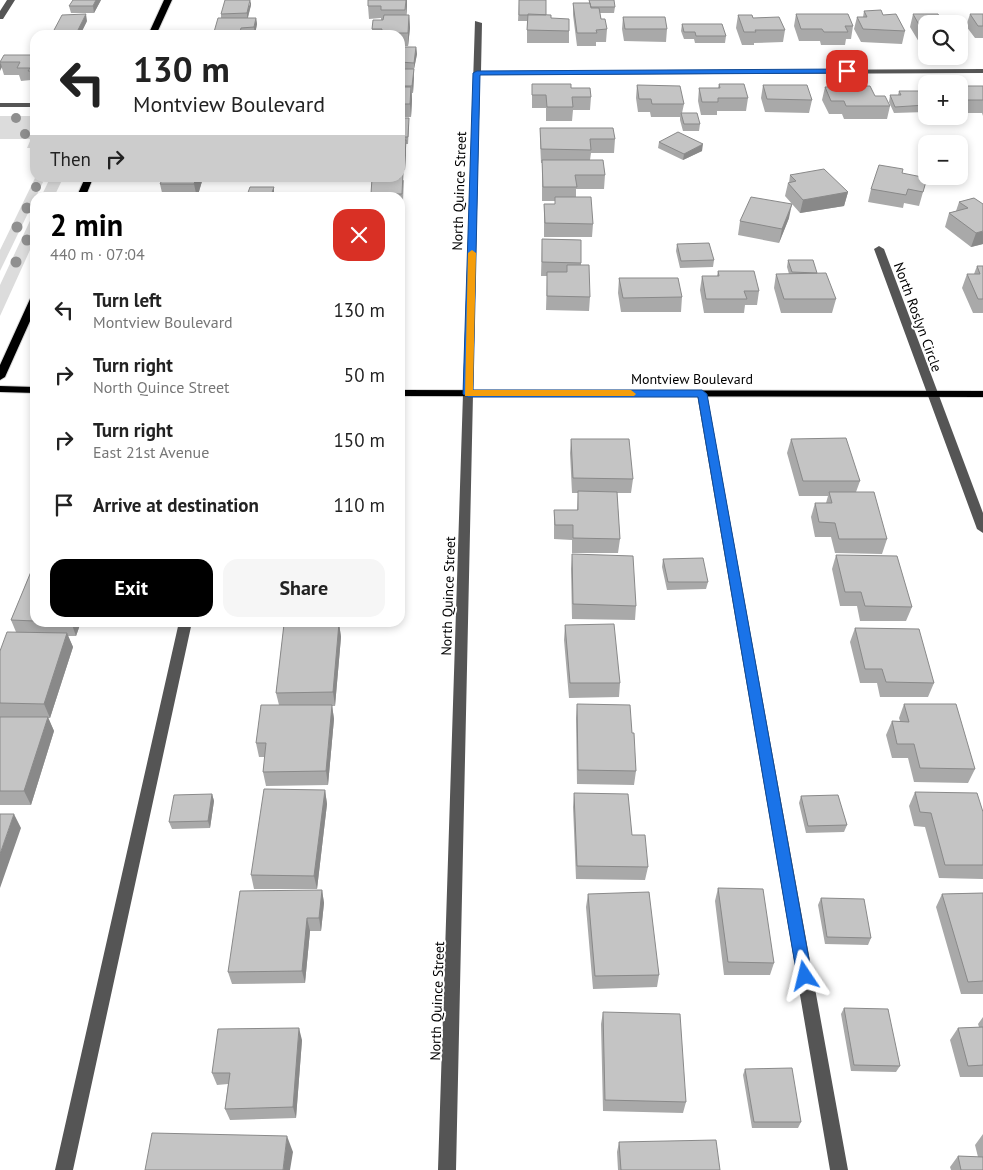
<!DOCTYPE html>
<meta charset="utf-8">
<style>
:root{--surface:#fff;--page:#f6f6f6;--text:#222;--muted:#767676;--accent:#000}
body{margin:0;font-family:"PT Sans",sans-serif;background:var(--page);color:var(--text);height:100vh;display:flex;flex-direction:column;font-size:19px;white-space:nowrap}
*{box-sizing:border-box;margin:0}
p{font-size:16px;color:var(--muted)}
.icon{flex:none;width:28px;height:28px;fill:none;stroke:currentColor;stroke-width:2;stroke-linecap:round;stroke-linejoin:round}
.map{position:relative;flex:1;overflow:hidden}
.side{position:absolute;left:30px;top:192px;width:375px;height:435px;display:flex;flex-direction:column;background:var(--surface);border-radius:15px;box-shadow:0 2px 8px #0003}
.side>*{flex:none}
.top-card{position:absolute;left:30px;top:30px;width:375px;height:152px;border-radius:15px;box-shadow:0 2px 8px #0003;background:#fff;color:var(--text);overflow:hidden}
.controls{position:absolute;left:918px;top:15px;display:grid;gap:10px}
.controls a{display:grid;place-items:center;width:50px;height:50px;border-radius:10px;background:var(--surface);box-shadow:0 2px 8px #0003;font-size:25px}
.pin{position:absolute;display:grid;place-items:center;width:42px;height:42px;color:#fff;margin:-21px;border-radius:10px;box-shadow:0 2px 8px #0006}
.me{position:absolute;width:55px;margin:-28px;rotate:350deg;stroke-linejoin:round;filter:drop-shadow(0 0 4px #0008)}
.turn{display:flex;align-items:center;gap:18px;height:105px;padding:0 20px;font-size:22px}
.turn .icon{width:65px;height:65px;stroke-width:2.5}
.turn b{display:block;font-size:35px;line-height:42px}
.then{display:flex;align-items:center;height:48px;padding:0 20px;background:#0003;gap:10px;font-size:19px}
.round{display:grid;place-items:center;flex:none;width:52px;height:52px;border-radius:15px;background:var(--page)}
.summary{display:flex;align-items:center;justify-content:space-between;height:85px;padding:0 20px}
h1{font-size:30px;font-weight:800;line-height:38px;color:var(--accent)}
.button{display:flex;gap:10px;margin-top:auto;padding:10px 20px}
.button a{flex:1;height:58px;border-radius:15px;background:var(--accent);color:#fff;font-size:20px;font-weight:800;line-height:58px;text-align:center}
.button a+a{background:var(--page);color:var(--text)}
ul{padding:0;list-style:none}
li{display:flex;align-items:center;gap:15px;height:65px;padding:0 20px}
li div{flex:1}
li b{display:block;font-size:19px}
li em{font-style:normal}
.map>svg:first-child{display:block}
.green{fill:#dcdcdc}
.lines{fill:none;stroke-linecap:round;stroke-linejoin:round}
.major-casing{stroke:#dbdbdb;stroke-width:2}
.minor{fill:#555;fill-rule:evenodd}
.major{fill:#000;fill-rule:evenodd}
.tree{fill:#8f8f8f}
.wall{fill:#a9a9a9}
.shaded-wall{fill:#898989}
.building{fill:#c4c4c4;stroke:#898989}
.route{fill:#1a73e8;stroke:#114b97}
.slow{fill:#f59e0b}
.labels{text-anchor:middle;dominant-baseline:central;stroke-width:4;stroke-linejoin:round;paint-order:stroke}
.street-label{font-size:14px;fill:#000;stroke:#fff}
</style>
<div class="map">
<svg width="983" height="1170" viewBox="0 0 983 1170">
<rect width="100%" height="100%" fill="#fff"/>
<path class="green" d="M0 116H35V148H27L31 139H0Z
M35 178H45L0 271V250Z
M50 178H63L54 197H41Z
M35 210V239L0 316V285Z"/>
<g class="lines">
<g class="major-casing">
<path id="major" d="M164 0H172L156 35H148Z
M85 178H93L85 198H76Z
M35 296V310L5 377 0 380V365L30 299Z
M0 386 35 387V393L0 392Z
M400 390 983 391V397L400 396Z"/>
</g>
<path class="minor" d="M7 0H15L3 19H0V11Z
M475 21 482 23 481 71 983 69V73L480 75 456 1170H438Z
M0 103H35V107H0Z
M879 246 884 249 983 513V533L977 529 874 249Z
M702 391 707 394 848 1170H830L697 394Z
M179 622H192L73 1170H55Z"/>
<use href="#major" class="major"/>
</g>
<g class="tree">
<circle cx="16" cy="118" r="5"/>
<circle cx="25" cy="134" r="5"/>
<circle cx="36" cy="187" r="5"/>
<circle cx="27" cy="208" r="5.5"/>
<circle cx="17" cy="227" r="5.5"/>
<circle cx="27" cy="240" r="5.5"/>
<circle cx="16" cy="262" r="5.5"/>
</g>
<path class="wall" d="M101 0 94 13H71L69 6Z
M519 0 546 15 569 31V43H527V21H518Z
M589 0 615 7 614 13H600L601 19 607 29 606 42H596V46H577L573 15V3H589Z
M251 5 248 18H256L257 24 255 34H242V35H210L214 32 221 18V14Z
M368 6H407L406 15H409L410 28 408 46H400V35H372V29L381 20V18L369 19Z
M864 11 883 15 905 31 902 44 861 42 854 29 857 17H863Z
M796 14 853 26 851 39H846L845 45H821L820 41H799L794 26Z
M913 14 940 18 926 24V42H919L910 27Z
M970 14H983V38H975L966 26Z
M738 15 753 18 785 30 783 42 754 43V45H742L736 28Z
M623 17 667 29 666 42 624 41 622 29Z
M87 21 80 35H54L53 32Z
M682 24 726 36 725 43H695L694 39H684L681 31Z
M959 24 962 29 959 41Z
M400 47H416L417 54 414 69H400Z
M35 55V84H32L31 80 21 81 19 75H4L0 62Z
M400 69H414V76L413 93H412V100L411 117H400Z
M532 84 571 88 591 97 590 110H573L572 121H546V108H532Z
M719 84 748 98 746 111H717V115H701L698 101 699 88H718Z
M637 85 684 104 682 113 700 124 699 131H683L680 120V117H651L650 112H638L636 98Z
M763 85 812 100 809 113 765 112 761 98Z
M959 86H983V116L982 113H959Z
M825 87 875 96 890 106 887 119H844L842 114H829L822 100Z
M899 91H926V112L894 113 889 102 890 95H898Z
M400 118 409 125 408 144H406V153L405 170H400Z
M540 128 615 139 614 153H591L590 160 605 175 604 189H576V197L593 224 592 237H544V204H555V201H542V163H541L540 141Z
M659 142 702 151 683 160 658 148Z
M790 175 848 192 844 206 800 213 785 196 788 183H789Z
M203 178 197 198H155L163 197 160 184Z
M927 178 919 206 904 203 903 208 868 202 871 189Z
M404 180 403 201H400V198H354L371 197V194Z
M974 198 983 244 971 247 945 227 949 213 956 211 959 202Z
M789 218 779 243 738 235 740 221Z
M542 239 581 240V265L590 297 589 311 546 310 547 276H541Z
M677 244 714 260 713 267 680 268 676 251Z
M788 260 817 273 836 299 832 313H781L774 288 776 274H789L787 267Z
M977 266H983V313H973L962 288 967 274H974Z
M718 271 759 291 757 305H745L744 313H704L700 290 702 276H717Z
M619 278 682 297 681 312H621L618 293Z
M571 439 633 479 631 493H617L620 539 618 553H572V540L554 539V510H577L578 493H572L570 453Z
M791 439 860 481 856 492 887 539 882 554 835 553 831 537H815L811 517 815 503H826L828 496H799L787 453Z
M572 554 636 606 635 620 572 619 571 569Z
M836 555 912 607 906 621H860L857 606H840L832 569Z
M663 559 708 582 706 589 667 590 662 567Z
M35 562V622H81L76 636H68L73 647 50 718H48L54 731 31 805H0V651L16 632 11 620Z
M278 622H348V624H339L341 637 335 706H332L334 719 328 785 266 786 263 772 265 757H259L256 743 279 705 276 693 284 625H279Z
M565 625 620 683 619 697 569 698 564 640Z
M855 628 934 683 928 697H880L877 683H860L850 642Z
M577 704 632 733 636 771 634 785 577 784 576 718Z
M904 704 975 769 968 783 914 782 908 758H892L886 735 892 721H900L899 718Z
M325 790 327 804 317 889H254L251 875Z
M915 792 983 812V879L939 878 925 827 914 826 909 806Z
M574 793 632 835 648 867 645 880 576 879 573 807Z
M212 794 214 801 210 828 172 829 169 822Z
M801 796 847 825 844 832 806 833 799 803Z
M718 888 774 963 770 975H724L715 901Z
M322 890 324 903 321 931H310L305 983 232 984 228 972Z
M983 893V994H961L936 907 942 894Z
M588 894 659 975 657 987 593 989 586 907Z
M821 898 871 938 868 945 825 944 818 905Z
M844 1008 900 1066 896 1072 851 1071 841 1014Z
M603 1012 686 1102 683 1113 603 1111 601 1024Z
M983 1017V1077H960L950 1040 958 1028 979 1027 978 1024Z
M302 1040 296 1118 230 1120 225 1109 228 1084 217 1085 212 1073Z
M745 1069 801 1122 798 1128H752L743 1075Z
M983 1134V1170H951L950 1167 958 1156 978 1157 975 1145Z
M619 1142 720 1170H618L617 1152Z"/>
<path class="shaded-wall" d="M96 0H101L94 13 93 6Z
M251 0V5L247 20V13Z
M406 0H407V6L406 22Z
M86 14 87 21 80 35H78L77 32Z
M409 15 410 28 408 46V33Z
M256 18 257 24 255 34 254 27Z
M416 47 417 54 414 69V63Z
M0 61 2 67 0 71Z
M414 69V76L413 93 412 86Z
M411 87 412 100 411 117 410 104Z
M406 140V153L405 170V156Z
M703 144 702 151 683 160 684 154Z
M196 178H203L197 198 194 184Z
M274 187V194L273 198H270Z
M848 192 844 206 800 213 803 200Z
M400 204 401 218 400 227Z
M792 204 789 218 779 243 782 229Z
M983 231V244L971 247 976 233Z
M71 622H81L76 636Z
M339 623 341 637 335 706 333 692Z
M67 633 73 647 50 718 44 704Z
M332 705 334 719 328 785 326 771Z
M48 717 54 731 31 805 24 791Z
M325 790 327 804 317 889 314 876Z
M212 794 214 801 210 828 208 821Z
M14 814 21 828 0 888V854Z
M322 890 324 903 321 931 319 918Z
M307 918 310 931 305 983 302 971Z
M299 1028 302 1040 296 1118 293 1107Z
M287 1136 293 1152 290 1170H283Z"/>
<path class="building" d="M73 0H96L93 6H69Z
M225 0H250L247 13 221 14Z
M368 0H406L405 10H381V6H368Z
M519 0H546V15H519Z
M589 0H614L615 7H591Z
M573 3H590L591 8H599L601 19H605L607 29 596 30 597 33H577Z
M881 10 883 15 896 14 905 31 863 29 857 17H867L864 11Z
M86 14 77 32H53L62 15Z
M528 14 551 15V18L569 19V31L527 30Z
M796 14H848L853 26H845L848 32H824L822 29H801Z
M913 14H938L940 18H954L958 24H926V30H922Z
M970 14H983V26H978Z
M384 15H409L408 33H381L382 29H372L373 20H383Z
M738 15H752L753 18 779 17 785 30H755L756 32H744Z
M623 17H665L667 29H625Z
M218 18H256L254 27 241 28 240 32H214Z
M682 24H722L726 36H696L695 32H684Z
M210 32H238L237 35H210Z
M400 47H416L414 63 400 62Z
M4 55H35V71H28L30 68H17L20 62H0Z
M400 69H414L412 86H400Z
M532 84H571V88H590L591 97H572L573 107H547L546 95H532Z
M719 84H744L748 98H718V102H702L699 88H720Z
M637 85 680 86 684 104H652L651 99H639Z
M763 85H807L812 100 767 99Z
M870 86 875 96H885L890 106H846L844 101H831L825 87Z
M959 86H983V100H961L959 97Z
M400 87H411L410 104H400Z
M899 91H926V105L895 107 890 95H901Z
M681 113H697L700 124H684Z
M400 118H409L408 137H400Z
M540 128H613L615 139H590L591 150 541 149Z
M678 132 703 144 684 154 659 142Z
M400 140H406L405 156H400Z
M542 160H603L605 175H575L577 187H543Z
M879 165 903 169 902 173 927 178 923 192 908 189 906 195 871 189Z
M824 169 848 192 803 200 788 183 796 181 790 175Z
M400 173H403L402 194H371L372 178H400Z
M163 178H196L194 184H160Z
M250 187H274L270 198H246Z
M189 196V198H155V197Z
M354 197H386L354 198Z
M555 197H591L593 224 545 223 544 204H555Z
M751 197 792 204 782 229 740 221Z
M974 198 983 204V231L976 233 949 213 968 208 959 202Z
M542 239 581 240V263L542 262Z
M709 243 714 260 681 261 677 244Z
M788 260H813L817 273 792 272Z
M567 265H589L590 297 547 296V272H567Z
M977 266H983V299H978L967 274H980Z
M718 271H754L759 291H744L747 299H706L702 276H719Z
M826 273 836 299H784L776 274Z
M619 278H678L682 297 623 298Z
M846 438 860 481H803L791 439Z
M571 439H629L633 479 573 478Z
M578 491 617 492 620 539 573 538V525H555L554 510H578Z
M829 492H874L887 539H839L835 523 819 522 815 503H832Z
M572 554 633 556 636 606 573 604Z
M836 555 897 556 912 607 865 606 861 592H845Z
M703 558 708 582H668L663 559Z
M35 562V621L11 620Z
M339 623 333 692 276 693 284 624Z
M614 624 620 683H570L565 625Z
M855 628 919 629 934 683 886 682 882 669H865Z
M7 632 67 633 44 704 0 703V651Z
M577 704 630 705 632 733H634L636 771 578 770Z
M904 704H956L975 769 920 768 914 744H897L892 721 909 722Z
M261 705H332L326 771 263 772 266 743H256Z
M0 717H48L24 791H0Z
M264 789 325 790 314 876 251 875Z
M915 792 977 793 983 812V865H945L931 813 920 812Z
M574 793 628 794 632 835H645L648 867 577 866Z
M212 794 208 821 169 822 174 795Z
M838 795 847 825 808 826 801 796Z
M0 814H14L0 854Z
M718 888 763 889 774 963 728 962Z
M322 890 319 918H307L302 971 228 972 240 891Z
M649 892 659 975 595 976 588 894Z
M983 893V981L968 982 942 894Z
M821 898 864 899 871 938 827 937Z
M844 1008 888 1009 900 1066 854 1065Z
M603 1012 680 1014 686 1102 605 1100Z
M983 1027V1065L968 1066 958 1028Z
M299 1028 293 1107 225 1109 230 1073H212L218 1029Z
M792 1068 801 1122H754L745 1069Z
M152 1133 287 1136 283 1170H145Z
M716 1140 720 1170H621L619 1142Z
M958 1156 983 1157V1170H961Z"/>
<path class="route" d="M847 69 850 71 849 73 480 75 473 390H702L707 394 812 976 810 981 805 983 799 981 797 976 698 397H468L463 394 473 73 477 71Z"/>
<path class="slow" d="M472 250 476 253 473 390H631L636 394 634 396H465L468 253Z"/>
<g class="labels">
<g class="street-label">
<text transform="translate(459 191) rotate(-88)">North Quince Street</text>
<text transform="translate(918 317) rotate(70)">North Roslyn Circle</text>
<text x="692" y="379">Montview Boulevard</text>
<text transform="translate(448 596) rotate(-88)">North Quince Street</text>
<text transform="translate(437 1001) rotate(-88)">North Quince Street</text>
</g>
</g>
</svg>
<div class="controls">
<a><svg class="icon" aria-label="search" viewBox="0 0 24 24"><circle cx="10" cy="10" r="6"/><path d="M15 15l6 6"/></svg></a>
<a>+</a>
<a>−</a>
</div>
<div class="pin" style="left:847px;top:71px;background:#d93025"><svg class="icon" aria-label="arrive" viewBox="0 0 24 24"><path d="M6 21V4h12l-3 4 3 4H6"/></svg></div>
<svg class="me" style="left:805px;top:976px" viewBox="-20 -20 40 40"><path d="M0-17L14 15 0 8-14 15z" fill="#1a73e8" stroke="#fff" stroke-width="4"/></svg>
<div class="top-card">
<div class="turn"><svg class="icon" aria-label="left" viewBox="0 0 24 24"><path d="M17 20v-9H6M10 6l-5 5 5 5"/></svg><div><b>130 m</b>Montview Boulevard</div></div>
<div class="then">Then<svg class="icon" aria-label="right" viewBox="0 0 24 24"><path d="M7 20v-9h11M14 6l5 5-5 5"/></svg></div>
</div>
<section class="side">
<div class="summary"><div><h1>2 min</h1><p>440 m · 07:04</p></div><a class="round" style="background:#d93025;color:#fff"><svg class="icon" aria-label="close" viewBox="0 0 24 24"><path d="M6 6l12 12M18 6L6 18"/></svg></a></div>
<ul>
<li><svg class="icon" aria-label="left" viewBox="0 0 24 24"><path d="M17 20v-9H6M10 6l-5 5 5 5"/></svg><div><b>Turn left</b><p>Montview Boulevard</p></div><em>130 m</em></li>
<li><svg class="icon" aria-label="right" viewBox="0 0 24 24"><path d="M7 20v-9h11M14 6l5 5-5 5"/></svg><div><b>Turn right</b><p>North Quince Street</p></div><em>50 m</em></li>
<li><svg class="icon" aria-label="right" viewBox="0 0 24 24"><path d="M7 20v-9h11M14 6l5 5-5 5"/></svg><div><b>Turn right</b><p>East 21st Avenue</p></div><em>150 m</em></li>
<li><svg class="icon" aria-label="arrive" viewBox="0 0 24 24"><path d="M6 21V4h12l-3 4 3 4H6"/></svg><div><b>Arrive at destination</b></div><em>110 m</em></li>
</ul>
<div class="button"><a>Exit</a><a>Share</a></div>
</section>
</div>
